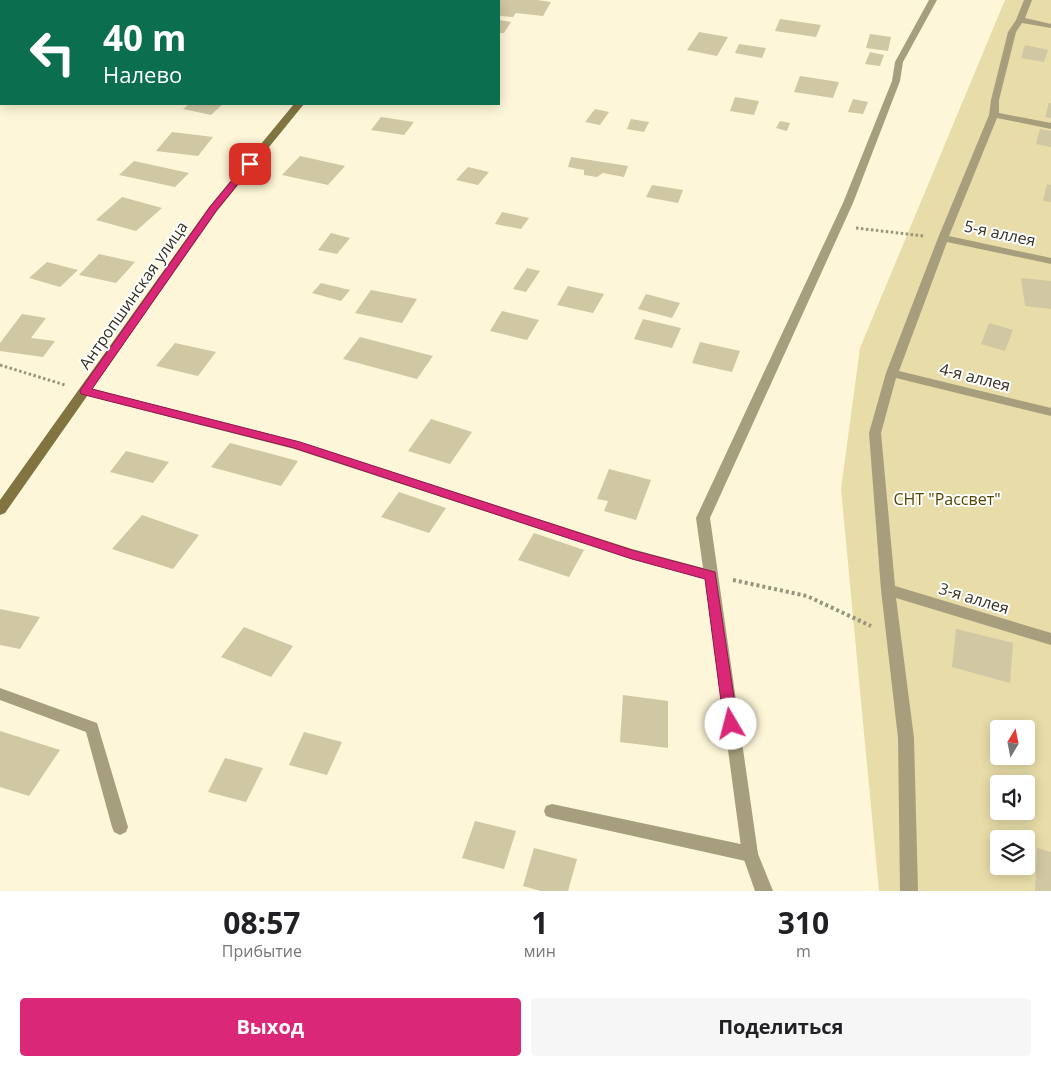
<!DOCTYPE html>
<html lang="ru">
<meta charset="utf-8">
<style>
:root{--surface:#fff;--page:#f6f6f6;--text:#202124;--muted:#757577;--accent:#db2777}
body{margin:0;font-family:"Open Sans",sans-serif;background:var(--page);color:var(--text);height:100vh;display:flex;flex-direction:column;font-size:19px;white-space:nowrap}
*{box-sizing:border-box;margin:0}
p{font-size:16px;color:var(--muted)}
.icon{flex:none;width:28px;height:28px;fill:none;stroke:currentColor;stroke-width:2;stroke-linecap:round;stroke-linejoin:round}
.map{position:relative;height:891px;overflow:hidden}
.side{display:flex;flex-direction:column;background:var(--surface);flex:1}
.side>*{flex:none}
.hud{position:absolute;left:0px;top:0px;width:500px;height:105px;box-shadow:0 2px 12px #0003;background:#0b6e4f;color:#fff;overflow:hidden}
.needle{width:32px;rotate:10deg}
.tools{position:absolute;left:990px;top:720px;display:grid;gap:10px}
.tools a{display:grid;place-items:center;width:45px;height:45px;border-radius:5px;background:var(--surface);box-shadow:0 2px 12px #0003;font-size:25px}
.pin{position:absolute;display:grid;place-items:center;width:42px;height:42px;color:#fff;margin:-21px;border-radius:10px;box-shadow:0 2px 8px #0006}
.me{position:absolute;width:55px;margin:-28px;rotate:352deg;stroke-linejoin:round;filter:drop-shadow(0 0 4px #0008)}
.turn{display:flex;align-items:center;gap:18px;height:105px;padding:0 20px;font-size:22px}
.turn .icon{width:65px;height:65px;stroke-width:2.5}
.turn b{display:block;font-size:35px;line-height:42px}
.eta{display:flex;justify-content:space-evenly;align-items:center;height:85px;text-align:center}
.eta b{font-size:30px;font-weight:700;line-height:35px}
.primary-button{display:flex;gap:10px;margin-top:auto;padding:10px 20px}
.primary-button a{flex:1;height:58px;border-radius:5px;background:var(--accent);color:#fff;font-size:20px;font-weight:700;line-height:58px;text-align:center}
.primary-button a+a{background:var(--page);color:var(--text)}
.map>svg:first-child{display:block}
.green{fill:#e8dca8;fill-rule:evenodd}
.building{fill:#d0c7a3}
.lines{fill:none;stroke-linecap:round;stroke-linejoin:round}
.path-far1{stroke:#99947d;stroke-width:3;stroke-dasharray:2.5 2.5;stroke-linecap:butt}
.path{stroke:#99947d;stroke-width:4;stroke-dasharray:3 3;stroke-linecap:butt}
.lane{fill:#a69e7c;fill-rule:evenodd}
.street{fill:#a69e7c;fill-rule:evenodd}
.secondary{fill:#817440;fill-rule:evenodd}
.route{fill:#db2777;stroke:#8e194d}
.labels{text-anchor:middle;dominant-baseline:central;stroke-width:4;stroke-linejoin:round;paint-order:stroke}
.street-label{font-size:16px;fill:#343122;stroke:#fff}
.park-label{font-size:16px;fill:#554600;stroke:#fff}
</style>
<div class="map">
<svg width="1051" height="891" viewBox="0 0 1051 891">
<rect width="100%" height="100%" fill="#fdf6d8"/>
<path class="green" d="M1005 0H1051V891H879L841 489 860 348ZM999 729H1026V756H999ZM999 784H1026V811H999ZM999 839H1026V866H999Z"/>
<path class="building" d="M499 0H537L551 2 543 16 516 13 513 17 499 16Z
M780 19 821 25 816 37 775 31Z
M499 20 511 22 504 33H499Z
M699 32 728 37 717 56 687 50Z
M870 34 891 37 888 51 866 48Z
M739 44 766 48 762 58 735 53Z
M1025 45 1048 50 1044 62 1021 58Z
M870 52 884 55 880 66 865 64Z
M800 76 839 82 833 98 794 92Z
M735 97 759 101 754 115 730 111Z
M853 99 868 102 863 114 848 112Z
M1049 103H1051V118L1045 117Z
M189 104H223L211 115 183 109Z
M595 109 609 112 600 125 585 122Z
M381 117 414 122 404 135 371 130Z
M631 119 649 122 644 132 627 129Z
M780 121 790 123 787 131 776 128Z
M1040 129 1051 131V147L1036 144Z
M172 132 213 137 198 156 156 151Z
M300 156 345 166 328 185 282 175Z
M571 157 628 166 624 177 603 173 597 177 584 175V170L568 167Z
M134 161 189 173 175 187 119 175Z
M468 167 489 172 478 185 456 180Z
M1047 184 1051 185V202L1043 201Z
M652 185 683 190 678 203 646 197Z
M122 197 162 208 136 231 96 220Z
M502 212 529 218 521 229 495 224Z
M331 233 350 238 337 254 318 250Z
M99 254 135 262 116 283 79 275Z
M47 262 78 270 60 287 29 278Z
M527 268 540 271 526 292 513 289Z
M1021 278 1051 281V309L1025 306Z
M321 283 350 290 341 301 312 293Z
M568 286 604 294 593 313 557 305Z
M371 290 417 299 402 323 355 313Z
M646 294 680 303 672 318 638 309Z
M502 311 539 320 527 340 490 331Z
M22 314 46 318 31 338 55 341 43 357 0 351V343Z
M643 319 681 328 672 348 634 339Z
M989 323 1013 330 1005 351 981 344Z
M360 337 433 356 417 379 343 359Z
M700 342 740 351 732 372 692 363Z
M175 343 216 352 198 376 156 366Z
M431 419 472 432 450 464 408 451Z
M230 443 298 461 281 486 211 467Z
M126 451 169 462 153 483 110 472Z
M609 469 651 480 636 520 604 511 608 501 597 499Z
M399 492 446 508 429 533 381 517Z
M142 515 199 535 173 569 112 549Z
M534 533 584 550 569 577 518 560Z
M0 609 40 617 20 649 0 645Z
M244 627 293 646 271 677 221 657Z
M956 629 1013 643 1010 683 952 667Z
M623 695 668 701V748L620 742Z
M0 731 60 750 29 796 0 787Z
M304 732 342 742 327 775 289 765Z
M225 758 263 768 246 802 208 792Z
M475 821 516 831 504 869 462 858Z
M534 848 577 859 568 891H541L523 886Z
M1037 848 1051 852V891H1035Z"/>
<g class="lines">
<path class="path-far1" d="M856 228 924 236
M0 365 65 385"/>
<path class="path" d="M733 580 807 596 871 626"/>
<path class="lane" d="M1024 0H1032L1025 18 1051 24V28L1022 23 1016 32 999 100V113L1051 123V129L997 118 949 236 1051 258V264L947 242 899 371 1051 408V416L896 378 881 433 895 586 1051 633V645L896 598 914 738 918 891H900L898 738 881 590 869 433 886 373 938 238 989 115 991 100 1008 32 1016 20Z
M0 688 97 723 128 827 126 832 120 835 114 832 112 827 86 732 0 700Z
M552 804 750 846 756 848 758 854 756 860 750 862 552 818 546 816 544 811 546 806Z"/>
<path class="street" d="M929 0H937L903 62 900 81 853 203 710 518 758 854 773 891H755L742 854 705 579 632 559 294 449 85 395 79 391 85 387 296 441 632 549 703 568 696 518 843 203 892 81 895 62Z"/>
<path class="secondary" d="M294 104H304L217 211 5 513 0 515V500L209 207Z"/>
</g>
<path class="route" d="M250 161 254 164 216 211 92 389 300 442 632 550 715 572 738 724 736 728 731 730 726 728 724 724 705 579 632 559 294 448 81 394 80 391 81 389 210 207 247 162Z"/>
<g class="labels">
<g class="street-label">
<text transform="translate(1000 233) rotate(12)">5-я аллея</text>
<text transform="translate(133 295) rotate(-55)">Антропшинская улица</text>
<text transform="translate(975 377) rotate(14)">4-я аллея</text>
<text transform="translate(974 598) rotate(17)">3-я аллея</text>
</g>
<g class="park-label">
<text x="947" y="499">СНТ "Рассвет"</text>
</g>
</g>
</svg>
<div class="tools">
<a><svg class="needle" viewBox="-14 -14 28 28"><path d="M0-13l5 13h-10z" fill="#e53935"/><path d="M0 13l5-13h-10z" fill="#757577"/></svg></a>
<a><svg class="icon" aria-label="sound" viewBox="0 0 24 24"><path d="M4 9h4l5-4v14l-5-4H4zM17 9q2 3 0 6"/></svg></a>
<a><svg class="icon" aria-label="layers" viewBox="0 0 24 24"><path d="M12 4l9 5-9 5-9-5zM3 14l9 5 9-5"/></svg></a>
</div>
<div class="pin" style="left:250px;top:164px;background:#d93025"><svg class="icon" aria-label="arrive" viewBox="0 0 24 24"><path d="M6 21V4h12l-3 4 3 4H6"/></svg></div>
<svg class="me" style="left:731px;top:724px" viewBox="-20 -20 40 40"><circle r="19" fill="#fff"/><path d="M0-13L10 11 0 6-10 11z" fill="#db2777"/></svg>
<div class="hud">
<div class="turn"><svg class="icon" aria-label="left" viewBox="0 0 24 24"><path d="M17 20v-9H6M10 6l-5 5 5 5"/></svg><div><b>40 m</b>Налево</div></div>
</div>
</div>
<section class="side">
<div class="eta">
<div><b>08:57</b><p>Прибытие</p></div>
<div><b>1</b><p>мин</p></div>
<div><b>310</b><p>m</p></div>
</div>
<div class="primary-button"><a>Выход</a><a>Поделиться</a></div>
</section>
